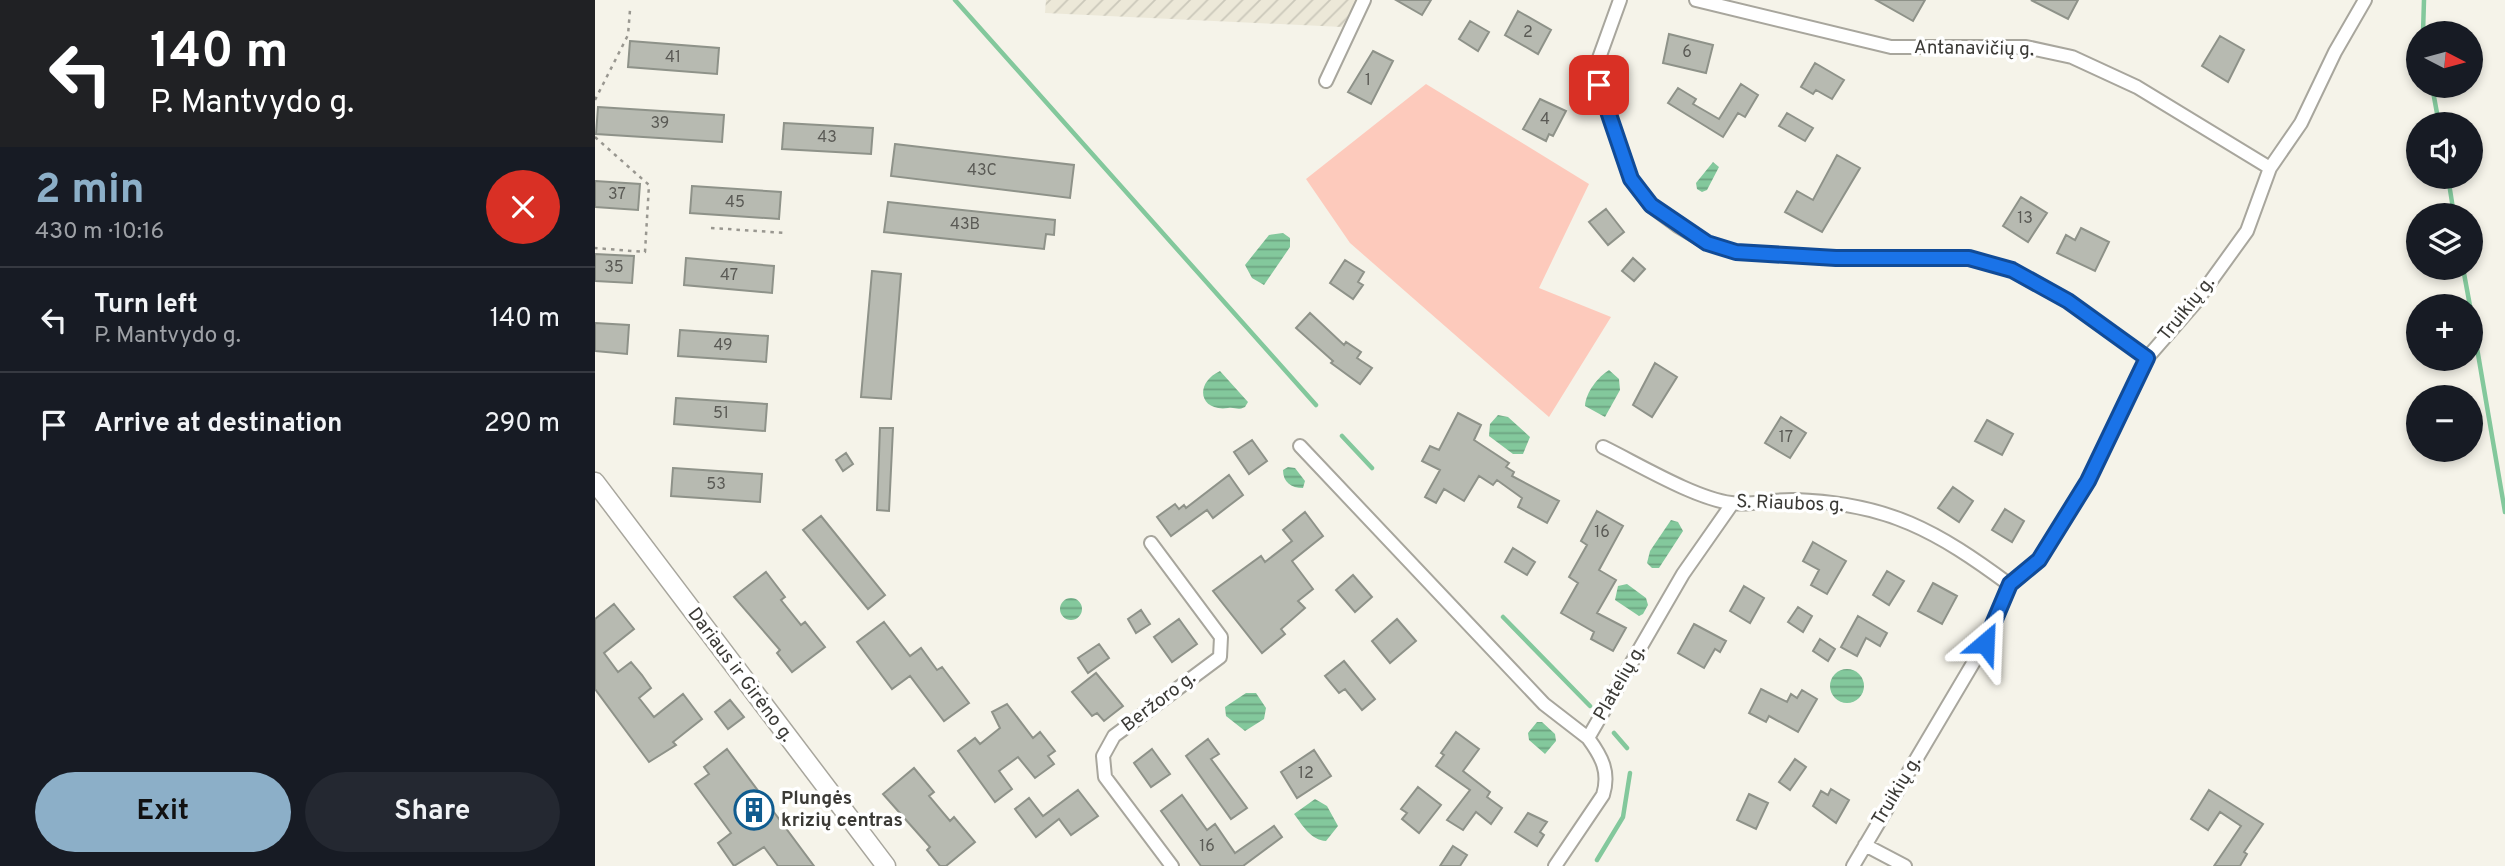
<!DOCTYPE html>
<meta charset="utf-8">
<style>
:root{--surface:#171b24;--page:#242831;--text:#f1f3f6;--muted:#9ea1a6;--line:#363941;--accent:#8cafc8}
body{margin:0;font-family:Overpass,sans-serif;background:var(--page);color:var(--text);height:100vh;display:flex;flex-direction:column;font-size:26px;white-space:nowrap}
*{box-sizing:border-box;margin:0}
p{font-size:23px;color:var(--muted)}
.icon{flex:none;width:38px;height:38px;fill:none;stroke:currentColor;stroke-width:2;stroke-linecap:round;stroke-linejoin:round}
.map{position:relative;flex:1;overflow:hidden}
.drawer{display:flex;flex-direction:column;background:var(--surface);width:595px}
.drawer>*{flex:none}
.banner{background:#202124;color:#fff;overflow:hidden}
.needle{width:46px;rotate:96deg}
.fabs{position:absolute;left:1811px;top:21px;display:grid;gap:14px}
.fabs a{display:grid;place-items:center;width:77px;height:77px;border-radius:50%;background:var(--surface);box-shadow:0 4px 10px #0003;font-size:35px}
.pin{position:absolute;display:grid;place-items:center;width:60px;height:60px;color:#fff;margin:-30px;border-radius:14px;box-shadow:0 4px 10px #0006}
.me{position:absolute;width:77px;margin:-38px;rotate:26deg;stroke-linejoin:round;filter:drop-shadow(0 0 5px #0008)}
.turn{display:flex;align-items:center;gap:24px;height:147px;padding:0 35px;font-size:32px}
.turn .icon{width:91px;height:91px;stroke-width:2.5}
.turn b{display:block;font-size:49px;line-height:60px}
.round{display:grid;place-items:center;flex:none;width:74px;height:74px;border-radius:37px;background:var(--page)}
.overview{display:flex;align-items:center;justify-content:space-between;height:119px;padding:0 35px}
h1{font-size:42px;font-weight:700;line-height:52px;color:var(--accent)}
.cta{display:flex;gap:14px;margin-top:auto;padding:14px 35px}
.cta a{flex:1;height:80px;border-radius:42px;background:var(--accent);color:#111;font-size:28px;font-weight:700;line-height:80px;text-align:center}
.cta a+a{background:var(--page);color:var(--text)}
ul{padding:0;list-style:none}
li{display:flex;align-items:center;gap:21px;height:105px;padding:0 35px;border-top:2px solid var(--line)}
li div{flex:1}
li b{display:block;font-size:26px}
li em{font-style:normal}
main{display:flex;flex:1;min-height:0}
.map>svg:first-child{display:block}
.industrial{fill:url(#industrial-furrows)}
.green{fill:#fdcabc}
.water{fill:url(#water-rules)}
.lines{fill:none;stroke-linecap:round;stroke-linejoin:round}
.stream{stroke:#83c89c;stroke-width:4.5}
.building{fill:#b7bab1;stroke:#8e9289;stroke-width:2}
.street-casing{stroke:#a8a69d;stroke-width:16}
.secondary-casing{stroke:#a8a69d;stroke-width:21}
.path{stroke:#999790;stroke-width:2.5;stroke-dasharray:3.5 5;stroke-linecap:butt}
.street{stroke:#fff;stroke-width:12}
.secondary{stroke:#fff;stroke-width:18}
.route-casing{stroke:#114b97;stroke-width:18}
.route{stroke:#1a73e8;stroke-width:12}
.labels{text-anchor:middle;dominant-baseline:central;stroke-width:7;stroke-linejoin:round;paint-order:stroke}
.number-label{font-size:16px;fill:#5a5a55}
.street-label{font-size:19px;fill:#3b3a36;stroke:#fff}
.poi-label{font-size:19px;font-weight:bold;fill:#3b3a36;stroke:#fff;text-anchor:start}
</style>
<main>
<section class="drawer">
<div class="banner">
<div class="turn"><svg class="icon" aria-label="left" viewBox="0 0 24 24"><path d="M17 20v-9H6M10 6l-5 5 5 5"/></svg><div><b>140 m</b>P. Mantvydo g.</div></div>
</div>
<div class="overview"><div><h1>2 min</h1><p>430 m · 10:16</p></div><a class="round" style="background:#d93025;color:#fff"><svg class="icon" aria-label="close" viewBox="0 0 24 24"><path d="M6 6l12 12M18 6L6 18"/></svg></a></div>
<ul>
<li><svg class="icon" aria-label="left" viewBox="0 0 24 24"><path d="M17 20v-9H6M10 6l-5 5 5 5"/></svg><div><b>Turn left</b><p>P. Mantvydo g.</p></div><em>140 m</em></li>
<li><svg class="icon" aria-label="arrive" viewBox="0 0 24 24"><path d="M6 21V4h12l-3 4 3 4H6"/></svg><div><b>Arrive at destination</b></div><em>290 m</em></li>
</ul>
<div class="cta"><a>Exit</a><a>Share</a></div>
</section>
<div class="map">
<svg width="1910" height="866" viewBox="0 0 1910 866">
<defs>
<pattern id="industrial-furrows" width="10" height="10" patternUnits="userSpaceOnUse" patternTransform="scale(1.75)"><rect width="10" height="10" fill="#ece8d8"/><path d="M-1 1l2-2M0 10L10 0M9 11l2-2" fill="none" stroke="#cbc8ba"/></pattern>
<pattern id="water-rules" width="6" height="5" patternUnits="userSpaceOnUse" patternTransform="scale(1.75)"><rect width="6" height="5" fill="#83c89c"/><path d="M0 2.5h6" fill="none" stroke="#6ca380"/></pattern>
</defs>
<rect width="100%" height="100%" fill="#f5f3e9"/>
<path class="industrial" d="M451 0H762L747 27 450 13Z"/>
<path class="green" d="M831 84 994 184 944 288 1016 317 954 417 755 243 711 179Z"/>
<path class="water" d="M1118 162 1124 167 1112 190 1107 192 1102 189 1101 183Z
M688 233 695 238V247L669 285 657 278 650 265 674 235Z
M1014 370 1024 379 1025 390 1010 417 990 406C991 392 1003 377 1014 370Z
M625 371 653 402 650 407C642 411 641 407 633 408 604 412 599 383 625 371Z
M903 415 913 417 935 437 928 454H918L894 436 895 424Z
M693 467 700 468 710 481 708 488C696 488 688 482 688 470Z
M1076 520 1083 522 1088 531 1064 568H1057L1052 563 1055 551Z
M1032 584 1051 598 1053 605 1048 614 1044 616 1020 600 1023 586Z
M465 609a11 11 0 1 1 22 0a11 11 0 1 1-22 0Z
M1235 686a17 17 0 1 1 34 0a17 17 0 1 1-34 0Z
M651 693H661L671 708 669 719 650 731 631 716 630 707Z
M942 722H947L960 734 961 741 950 754 934 740 933 733Z
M720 799 732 806 743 826 731 841C716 840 708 826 699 814Z"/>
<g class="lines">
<path class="stream" d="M360 0 721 405
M1828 33 1829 0
M1837 86 1844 124
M1853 177 1859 215
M1868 268 1875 306
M1876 313 1910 512
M747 436 777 468
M908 617 995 706
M1019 733 1032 748
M1002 860 1028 817 1035 773"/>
</g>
<path class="building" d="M801 0H836L827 15Z
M1281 0H1330L1318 21Z
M1436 0H1483L1473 19Z
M923 11 956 30 943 54 910 35Z
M875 21 894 32 883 51 864 39Z
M1074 34 1118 45 1111 73 1068 63Z
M1625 36 1649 50 1633 82 1607 66Z
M35 41 124 48 122 74 33 67Z
M778 51 798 61 776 104 753 92Z
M1220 63 1249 80 1237 99 1221 90 1218 94 1206 87Z
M1146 84 1163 95 1150 117 1143 113 1128 137 1073 103 1083 88 1101 99 1098 104 1124 119Z
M945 99 971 111 958 136 954 134 951 141 928 129Z
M3 107 129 115 127 142 1 134Z
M1192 113 1218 128 1210 141 1184 126Z
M189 123 278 128 276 154 187 149Z
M300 144 479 165 475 198 296 176Z
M1242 155 1265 168 1227 232 1190 212 1202 191 1218 200Z
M0 181 45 184 43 210 0 207Z
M97 186 186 192 184 219 95 213Z
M1426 197 1452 213 1433 242 1408 226Z
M293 202 460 220 459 235 451 234 449 249 289 232Z
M1011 209 1029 232 1013 245 994 222Z
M1486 228 1514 242 1500 271 1462 253 1471 235 1480 240Z
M0 254 39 256 37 283 0 281Z
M91 258 179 266 177 293 89 285Z
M1038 258 1050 269 1039 281 1027 271Z
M750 260 769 272 763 282 768 285 758 299 735 283Z
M277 271 306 274 296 399 266 397Z
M715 313 749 345 751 342 766 352 762 358 777 368 765 384 736 363 738 361 701 328Z
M0 323 34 325 32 354 0 351Z
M85 330 173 336 171 362 83 356Z
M1060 363 1082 377 1057 417 1038 405Z
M81 398 172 404 170 431 79 424Z
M863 413 886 425 879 440 914 463 911 467 919 472 917 476 964 501 952 523 923 507 927 498 902 480 898 485 884 476 869 501 849 489 841 503 830 497 845 470 827 461 835 446 844 450Z
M1186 417 1211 433 1195 458 1170 443Z
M1392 420 1418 434 1407 455 1380 441Z
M285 428H298L294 511 282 510Z
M657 440 672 461 654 474 639 452Z
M251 453 258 464 248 471 241 460Z
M78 468 167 474 165 502 76 496Z
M634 475 648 495 618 518 612 510 576 536 562 517 580 504 584 509 589 505 591 508Z
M1358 487 1378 501 1364 522 1343 508Z
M1410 509 1429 521 1417 542 1397 530Z
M1002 511 1028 526 1004 570 1021 580 1002 613 1031 628 1018 651 996 639 999 632 966 613 983 583 974 577 992 545 986 541Z
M710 512 728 536 697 561 718 589 703 601 710 608 686 629 690 634 667 653 618 591 666 556 670 562 697 541 688 530Z
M226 516 290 595 273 609 208 530Z
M1218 542 1251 561 1232 594 1216 585 1224 570 1208 561Z
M918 548 940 562 932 575 910 562Z
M1292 571 1309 581 1294 605 1278 595Z
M171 572 190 597 186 600 206 625 210 622 230 647 197 672 182 653 185 650 139 597Z
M758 575 777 597 760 612 741 590Z
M1338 583 1362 596 1347 624 1323 611Z
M1149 586 1169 598 1155 623 1135 611Z
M19 604 39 629 9 653 23 672 36 662 47 675 56 688 44 698 59 717 88 694 107 719 78 742 81 745 54 762 0 689V619Z
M1203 607 1217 616 1208 632 1193 622Z
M546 610 555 624 541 633 533 619Z
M1263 616 1292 633 1285 646 1271 638 1262 656 1246 647Z
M584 619 602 644 577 662 559 637Z
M802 619 821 641 795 663 777 641Z
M289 622 315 656 326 648 342 670 347 667 374 703 349 721 315 676 297 689 262 642Z
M1099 624 1131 641 1125 652 1120 649 1109 668 1083 653Z
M1225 639 1240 649 1233 661 1218 651Z
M504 644 514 658 493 673 483 658Z
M749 661 780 699 767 710 750 689 744 693 730 676Z
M501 673 528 706 509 721 502 713 497 716 477 692Z
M1166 689 1192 702 1196 694 1202 698 1207 690 1222 699 1203 732 1174 716 1171 722 1154 713Z
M135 700 149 717 133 729 120 712Z
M412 704 438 738 445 732 460 751 453 756 459 764 440 778 423 757 404 771 417 789 400 802 363 751 380 738 385 744 405 728 397 712Z
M861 732 884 749 868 771 895 792 892 797 907 808 896 824 881 812 868 830 852 820 875 790 841 766 849 755 846 753Z
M613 739 624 754 616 759 652 808 636 819 591 756Z
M132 749 219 866H183L169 847 139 866 123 843 136 833 100 784 114 774 109 767Z
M557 749 575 774 556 787 539 763Z
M719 750 736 776 702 798 686 772Z
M1200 759 1211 767 1195 790 1184 782Z
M319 768 339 792 334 796 355 821 359 817 380 842 351 866H345L332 850 335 847 288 794Z
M823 787 846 805 824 833 807 819 812 813 806 809Z
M1236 789 1254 800 1241 823 1218 806 1226 791 1233 795Z
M483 790 503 816 476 835 464 819 441 837 420 809 434 798 448 816Z
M1614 790 1668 824 1649 852 1652 854 1645 866H1619L1646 826 1625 812 1613 830 1596 819Z
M1154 794 1173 803 1161 829 1142 820Z
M587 795 612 830 620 824 640 853 679 826 687 837 648 866H606L566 811Z
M933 813 952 822 945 832 949 835 942 846 920 832Z
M858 846 872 855 865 866H845Z"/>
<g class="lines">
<g class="street-casing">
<path id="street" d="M1025 0 1003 61 1004 85 1036 179 1056 206 1083 226 1112 243 1141 252 1241 258H1374L1417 270 1473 301 1552 358
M1101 0 1296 47H1431L1477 57 1542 87 1675 168
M731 81 769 0
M705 446 949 704 993 738
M1008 447C1043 464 1099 498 1136 503 1156 506 1179 499 1200 500 1293 503 1342 531 1415 585
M556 543 626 637 625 657 519 736 508 756 510 777 577 866
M1270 845 1310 866
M960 866 1008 795C1015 772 1007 757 993 738L1088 574 1137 504
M1258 866 1390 643 1415 585 1444 560 1493 481 1552 358 1600 303 1652 231 1675 168 1706 123 1740 52 1770 0"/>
</g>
<g class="secondary-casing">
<path id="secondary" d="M0 482 291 866"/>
</g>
<path class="path" d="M0 100 33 35 35 10
M0 137 54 185 50 252 0 248
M116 228 192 233"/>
<use href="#street" class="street"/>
<use href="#secondary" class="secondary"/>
</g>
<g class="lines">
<g class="route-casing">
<path id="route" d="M1004 85 1036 179 1056 205 1112 243 1141 252 1241 258H1374L1417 270 1473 301 1552 358 1493 481 1444 560 1415 584 1390 643"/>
</g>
<use href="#route" class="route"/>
</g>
<defs>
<g id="building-ring" transform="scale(2.0125)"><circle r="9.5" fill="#fff" stroke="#105c8f" stroke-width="1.5"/><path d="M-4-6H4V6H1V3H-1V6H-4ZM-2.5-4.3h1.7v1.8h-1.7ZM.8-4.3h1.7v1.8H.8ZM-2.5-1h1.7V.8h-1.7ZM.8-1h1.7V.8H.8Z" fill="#105c8f"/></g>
</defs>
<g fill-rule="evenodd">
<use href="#building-ring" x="159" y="810"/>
</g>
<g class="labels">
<g class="number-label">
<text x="933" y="33">2</text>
<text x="1092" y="53">6</text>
<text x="78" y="58">41</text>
<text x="773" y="81">1</text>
<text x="950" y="120">4</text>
<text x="65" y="124">39</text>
<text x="232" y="138">43</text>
<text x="387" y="171">43C</text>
<text x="22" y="195">37</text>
<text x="140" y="203">45</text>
<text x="1430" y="219">13</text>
<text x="370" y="225">43B</text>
<text x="19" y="268">35</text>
<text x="134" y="276">47</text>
<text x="128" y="346">49</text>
<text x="126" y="414">51</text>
<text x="1191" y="438">17</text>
<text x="121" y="485">53</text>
<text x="1007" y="533">16</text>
<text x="711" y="774">12</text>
<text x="612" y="847">16</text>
</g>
<g class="street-label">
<text transform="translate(1379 49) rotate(1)">Antanavičių g.</text>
<text transform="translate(1592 309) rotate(-51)">Truikių g.</text>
<text transform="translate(1195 504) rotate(2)">S. Riaubos g.</text>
<text transform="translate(145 675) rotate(53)">Dariaus ir Girėno g.</text>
<text transform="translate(1025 683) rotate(-60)">Platelių g.</text>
<text transform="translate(564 702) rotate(-37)">Beržoro g.</text>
<text transform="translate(1302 791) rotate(-59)">Truikių g.</text>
</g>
<g class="poi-label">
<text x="186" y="799">Plungės<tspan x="186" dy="22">krizių centras</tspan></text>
</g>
</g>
</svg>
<div class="fabs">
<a><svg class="needle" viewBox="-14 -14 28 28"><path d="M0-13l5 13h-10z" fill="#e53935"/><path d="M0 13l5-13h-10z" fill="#9ea1a6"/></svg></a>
<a><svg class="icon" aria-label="sound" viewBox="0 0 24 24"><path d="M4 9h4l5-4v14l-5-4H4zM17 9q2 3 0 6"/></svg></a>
<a><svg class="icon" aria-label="layers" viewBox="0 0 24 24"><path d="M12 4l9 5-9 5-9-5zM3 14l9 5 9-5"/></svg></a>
<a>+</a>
<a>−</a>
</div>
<div class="pin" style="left:1004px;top:85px;background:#d93025"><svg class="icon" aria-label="arrive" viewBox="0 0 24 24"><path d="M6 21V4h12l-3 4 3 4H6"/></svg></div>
<svg class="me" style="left:1390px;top:643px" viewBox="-20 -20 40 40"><path d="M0-17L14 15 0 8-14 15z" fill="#1a73e8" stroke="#fff" stroke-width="4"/></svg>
</div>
</main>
